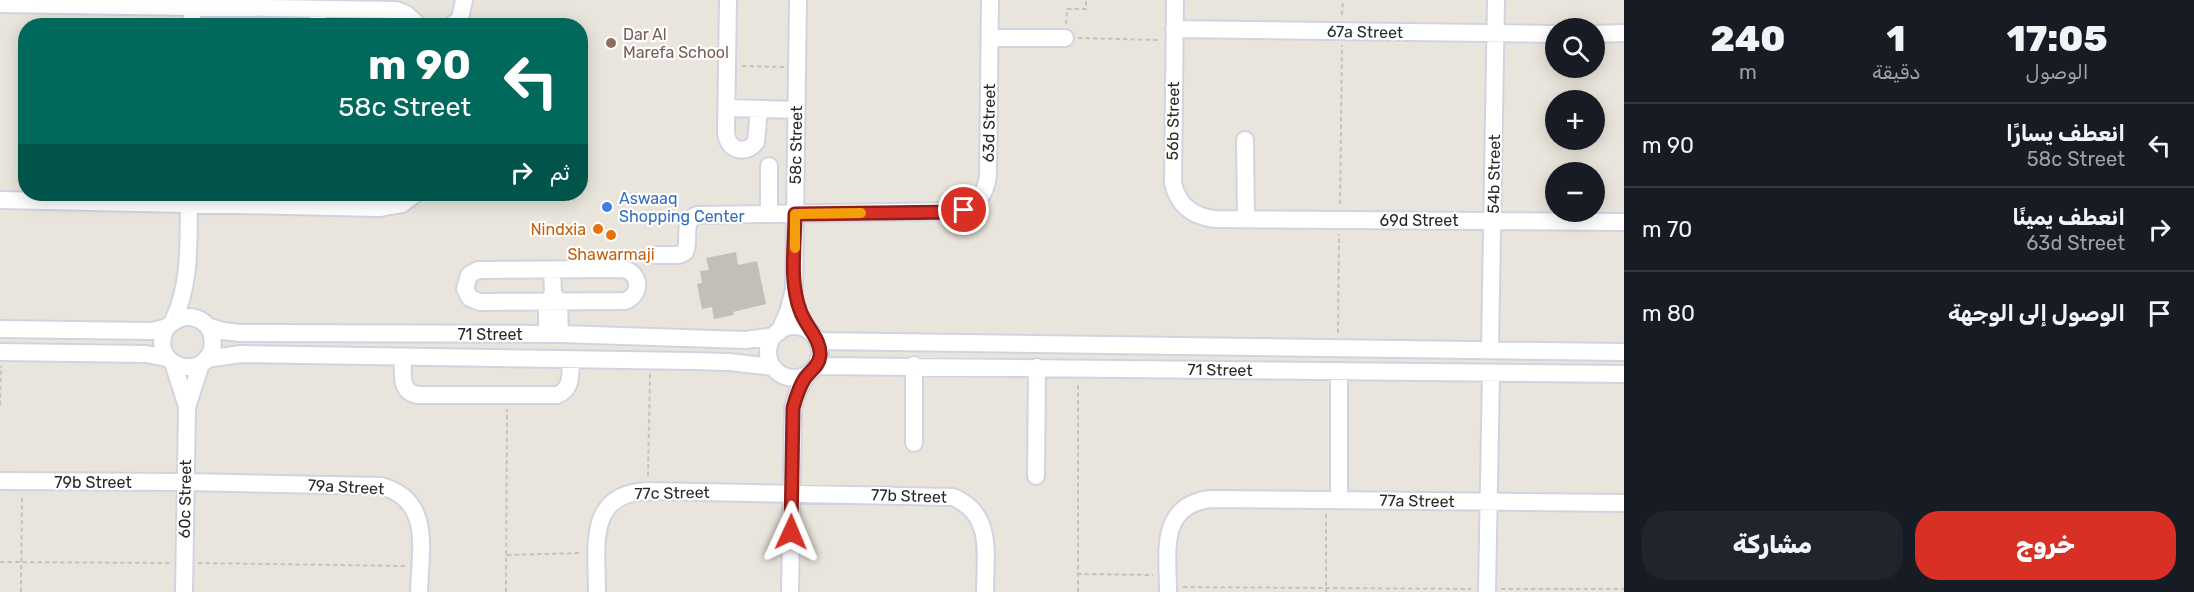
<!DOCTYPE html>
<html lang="ar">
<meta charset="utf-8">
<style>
:root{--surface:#171b24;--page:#20242c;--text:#f1f3f6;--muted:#9ea1a6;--line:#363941;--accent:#d93025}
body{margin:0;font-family:Rubik,Cairo,sans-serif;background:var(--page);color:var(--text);direction:rtl;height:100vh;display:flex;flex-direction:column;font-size:22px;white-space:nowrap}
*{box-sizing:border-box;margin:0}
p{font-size:20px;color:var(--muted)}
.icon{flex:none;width:33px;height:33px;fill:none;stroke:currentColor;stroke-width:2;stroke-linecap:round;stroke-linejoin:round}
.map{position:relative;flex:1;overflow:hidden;direction:ltr}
.drawer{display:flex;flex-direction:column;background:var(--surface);width:570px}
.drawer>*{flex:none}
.banner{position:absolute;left:18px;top:18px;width:570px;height:183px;border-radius:24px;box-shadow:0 3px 15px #0003;direction:rtl;background:#00695c;color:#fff;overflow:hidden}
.buttons{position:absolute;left:1545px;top:18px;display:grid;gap:12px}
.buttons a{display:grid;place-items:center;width:60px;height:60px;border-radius:50%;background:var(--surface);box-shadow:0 3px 15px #0003;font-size:30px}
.pin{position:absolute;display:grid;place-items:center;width:51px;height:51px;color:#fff;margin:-26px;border:3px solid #fff;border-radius:50%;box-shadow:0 2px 6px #0007}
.me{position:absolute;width:66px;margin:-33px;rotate:1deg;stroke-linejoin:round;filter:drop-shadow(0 0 4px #0008)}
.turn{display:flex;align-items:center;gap:21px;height:126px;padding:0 18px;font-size:27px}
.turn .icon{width:78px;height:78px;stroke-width:2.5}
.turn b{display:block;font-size:42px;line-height:51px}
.then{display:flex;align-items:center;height:57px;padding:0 18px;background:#0003;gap:12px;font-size:22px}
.eta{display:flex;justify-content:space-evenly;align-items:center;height:102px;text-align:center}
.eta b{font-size:36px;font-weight:800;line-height:42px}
.button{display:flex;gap:12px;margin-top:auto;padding:12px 18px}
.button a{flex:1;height:69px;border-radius:24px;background:var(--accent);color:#fff;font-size:24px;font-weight:800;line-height:69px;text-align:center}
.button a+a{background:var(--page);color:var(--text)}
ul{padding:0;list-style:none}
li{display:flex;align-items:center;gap:18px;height:84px;padding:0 18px;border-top:2px solid var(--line)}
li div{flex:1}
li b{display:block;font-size:22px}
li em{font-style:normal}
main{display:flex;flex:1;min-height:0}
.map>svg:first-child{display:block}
.building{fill:#c2bfb9}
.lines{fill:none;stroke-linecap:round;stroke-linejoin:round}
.minor-casing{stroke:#d2d3e0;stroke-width:20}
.path{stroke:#c3c3c3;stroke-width:2;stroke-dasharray:4.5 3;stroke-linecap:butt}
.minor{stroke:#fff;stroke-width:16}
.route-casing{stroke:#8d1f18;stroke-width:15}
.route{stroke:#d93025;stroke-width:10}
.slow{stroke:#f59e0b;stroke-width:10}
.education-dot{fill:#8d6e63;stroke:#fff;stroke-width:2}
.shop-dot{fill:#3f7fe0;stroke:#fff;stroke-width:2}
.food-dot{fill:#e8710a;stroke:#fff;stroke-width:2}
.labels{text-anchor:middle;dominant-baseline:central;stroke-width:4.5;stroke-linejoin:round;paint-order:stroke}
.street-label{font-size:16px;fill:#292929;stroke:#fff}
.education-label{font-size:16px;fill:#785e54;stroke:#fff;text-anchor:start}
.shop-label{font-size:16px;fill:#366cbe;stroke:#fff;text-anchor:start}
.food-label{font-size:16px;fill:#c56008;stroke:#fff;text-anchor:end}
</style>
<main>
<section class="drawer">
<div class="eta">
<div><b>17:05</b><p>الوصول</p></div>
<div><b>1</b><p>دقيقة</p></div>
<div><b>240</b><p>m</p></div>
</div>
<ul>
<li><svg class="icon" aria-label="left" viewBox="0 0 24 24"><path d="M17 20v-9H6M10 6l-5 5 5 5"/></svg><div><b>انعطف يسارًا</b><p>58c Street</p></div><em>90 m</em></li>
<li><svg class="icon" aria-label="right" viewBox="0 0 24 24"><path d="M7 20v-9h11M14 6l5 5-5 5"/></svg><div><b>انعطف يمينًا</b><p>63d Street</p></div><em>70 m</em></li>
<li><svg class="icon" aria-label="arrive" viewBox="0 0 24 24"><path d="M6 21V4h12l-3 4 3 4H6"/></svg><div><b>الوصول إلى الوجهة</b></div><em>80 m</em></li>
</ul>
<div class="button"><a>خروج</a><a>مشاركة</a></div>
</section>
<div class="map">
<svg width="1624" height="592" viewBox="0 0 1624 592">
<rect width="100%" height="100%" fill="#eae5dc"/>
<path class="building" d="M736 252 738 265 757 261 766 304 733 312 734 315 714 319 712 307 702 309 697 284 702 283 700 271 709 270 706 258Z"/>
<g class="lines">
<g class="minor-casing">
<path id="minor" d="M728 0 726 132C727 150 745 156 756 142L759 109
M1175 0 1173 183C1178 205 1192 216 1214 219L1624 222
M0 4 396 10 406 14 419 26
M192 26V0
M318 26V9
M451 26 460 19 464 0
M1174 29 1556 34
M1594 34 1624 33
M990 38H1065
M727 108 796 110
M1245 140 1246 219
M769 166V214
M0 200 379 208 402 204 415 194
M654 255H679L685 252C691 239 681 221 697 215L955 211C975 208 986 195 988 175L990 0
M623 269C641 273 642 295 625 301L480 302 470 298 465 289 469 275 478 270Z
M553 292 559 305 560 334
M173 321C192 282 188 237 189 194
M207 326 223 331 240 333 560 334 746 340 774 336
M768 352a26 26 0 1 1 52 0a26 26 0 1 1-52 0Z
M0 329 150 331C156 330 163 329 168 326 175 321 179 317 189 317 198 317 207 323 211 332 213 337 213 344 212 350 200 384 146 363 167 327
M779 332 788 312 794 290 798 0
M547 334V305L553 292 552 270
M818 341 1624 352
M1490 348 1496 0
M0 352 146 354 167 358
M403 358C403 373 399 393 419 395H557C573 389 570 373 571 359
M206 359 241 354 692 361 729 362 773 367
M173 363 187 406
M817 366 1624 374
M1339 372V500
M914 443V365
M1036 476 1037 367
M0 481 185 482 381 486C433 500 420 550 419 592
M184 592 187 407 201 364
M597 592C597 547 586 493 648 491L953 497C994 514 985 555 985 592
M790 592 793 408 798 391 807 375
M1168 592C1168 553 1158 506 1210 499L1624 503
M1487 592 1491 373"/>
</g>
<path class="path" d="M1342 15 1343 0
M1066 24 1067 9H1086V0
M1078 38 1159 40
M742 66 784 67
M1340 204 1342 45
M1338 333 1339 234
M0 405 1 366
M648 476 650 373
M1326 514V592
M507 555 582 553
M0 562 171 563
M198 563 405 566
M1077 574 1153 575
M1183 587 1471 589
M1501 589H1624
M21 592 22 496
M506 592 507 409
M1078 592V383"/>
<use href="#minor" class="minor"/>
</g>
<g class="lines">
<g class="route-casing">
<path id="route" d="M791 532 793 408C796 397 799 387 805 378 811 370 819 366 820 356 822 340 805 326 800 310 789 281 795 245 795 214L955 212 964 210"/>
</g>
<use href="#route" class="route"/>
<path class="slow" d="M795 248V214L861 213"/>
</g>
<circle class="education-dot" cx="611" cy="43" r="6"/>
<circle class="shop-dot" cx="607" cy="207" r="6"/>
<g class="food-dot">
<circle cx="598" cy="229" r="6"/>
<circle cx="611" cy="235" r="6"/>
</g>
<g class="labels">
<g class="street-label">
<text transform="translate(1365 32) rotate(1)">67a Street</text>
<text transform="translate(1173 121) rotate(-89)">56b Street</text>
<text transform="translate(989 123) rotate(-89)">63d Street</text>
<text transform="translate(796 145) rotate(-89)">58c Street</text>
<text transform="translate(1494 174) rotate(-89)">54b Street</text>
<text x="1419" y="220">69d Street</text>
<text x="490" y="334">71 Street</text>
<text transform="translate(1220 370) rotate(1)">71 Street</text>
<text x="93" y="482">79b Street</text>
<text transform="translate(346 487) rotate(3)">79a Street</text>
<text transform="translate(672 493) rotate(-1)">77c Street</text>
<text transform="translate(909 496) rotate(2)">77b Street</text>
<text transform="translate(185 499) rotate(-89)">60c Street</text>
<text transform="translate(1417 501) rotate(1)">77a Street</text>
</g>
<g class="education-label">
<text x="623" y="34">Dar Al<tspan x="623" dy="18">Marefa School</tspan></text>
</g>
<g class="shop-label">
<text x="619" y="198">Aswaaq<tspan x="619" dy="18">Shopping Center</tspan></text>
</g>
<g class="food-label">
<text x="586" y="229">Nindxia</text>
<text x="611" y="254" text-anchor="middle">Shawarmaji</text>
</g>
</g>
</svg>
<div class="buttons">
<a><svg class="icon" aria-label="search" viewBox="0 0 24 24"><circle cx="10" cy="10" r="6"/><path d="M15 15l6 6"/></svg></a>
<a>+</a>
<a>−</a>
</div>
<div class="pin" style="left:964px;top:210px;background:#d93025"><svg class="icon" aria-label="arrive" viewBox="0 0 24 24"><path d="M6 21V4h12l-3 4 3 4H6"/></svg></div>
<svg class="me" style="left:791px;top:532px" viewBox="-20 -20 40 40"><path d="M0-17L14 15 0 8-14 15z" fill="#d93025" stroke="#fff" stroke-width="4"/></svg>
<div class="banner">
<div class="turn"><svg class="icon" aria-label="left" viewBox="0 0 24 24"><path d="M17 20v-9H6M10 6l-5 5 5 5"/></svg><div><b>90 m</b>58c Street</div></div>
<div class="then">ثم<svg class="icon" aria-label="right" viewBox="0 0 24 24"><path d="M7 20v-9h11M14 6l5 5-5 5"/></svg></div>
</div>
</div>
</main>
